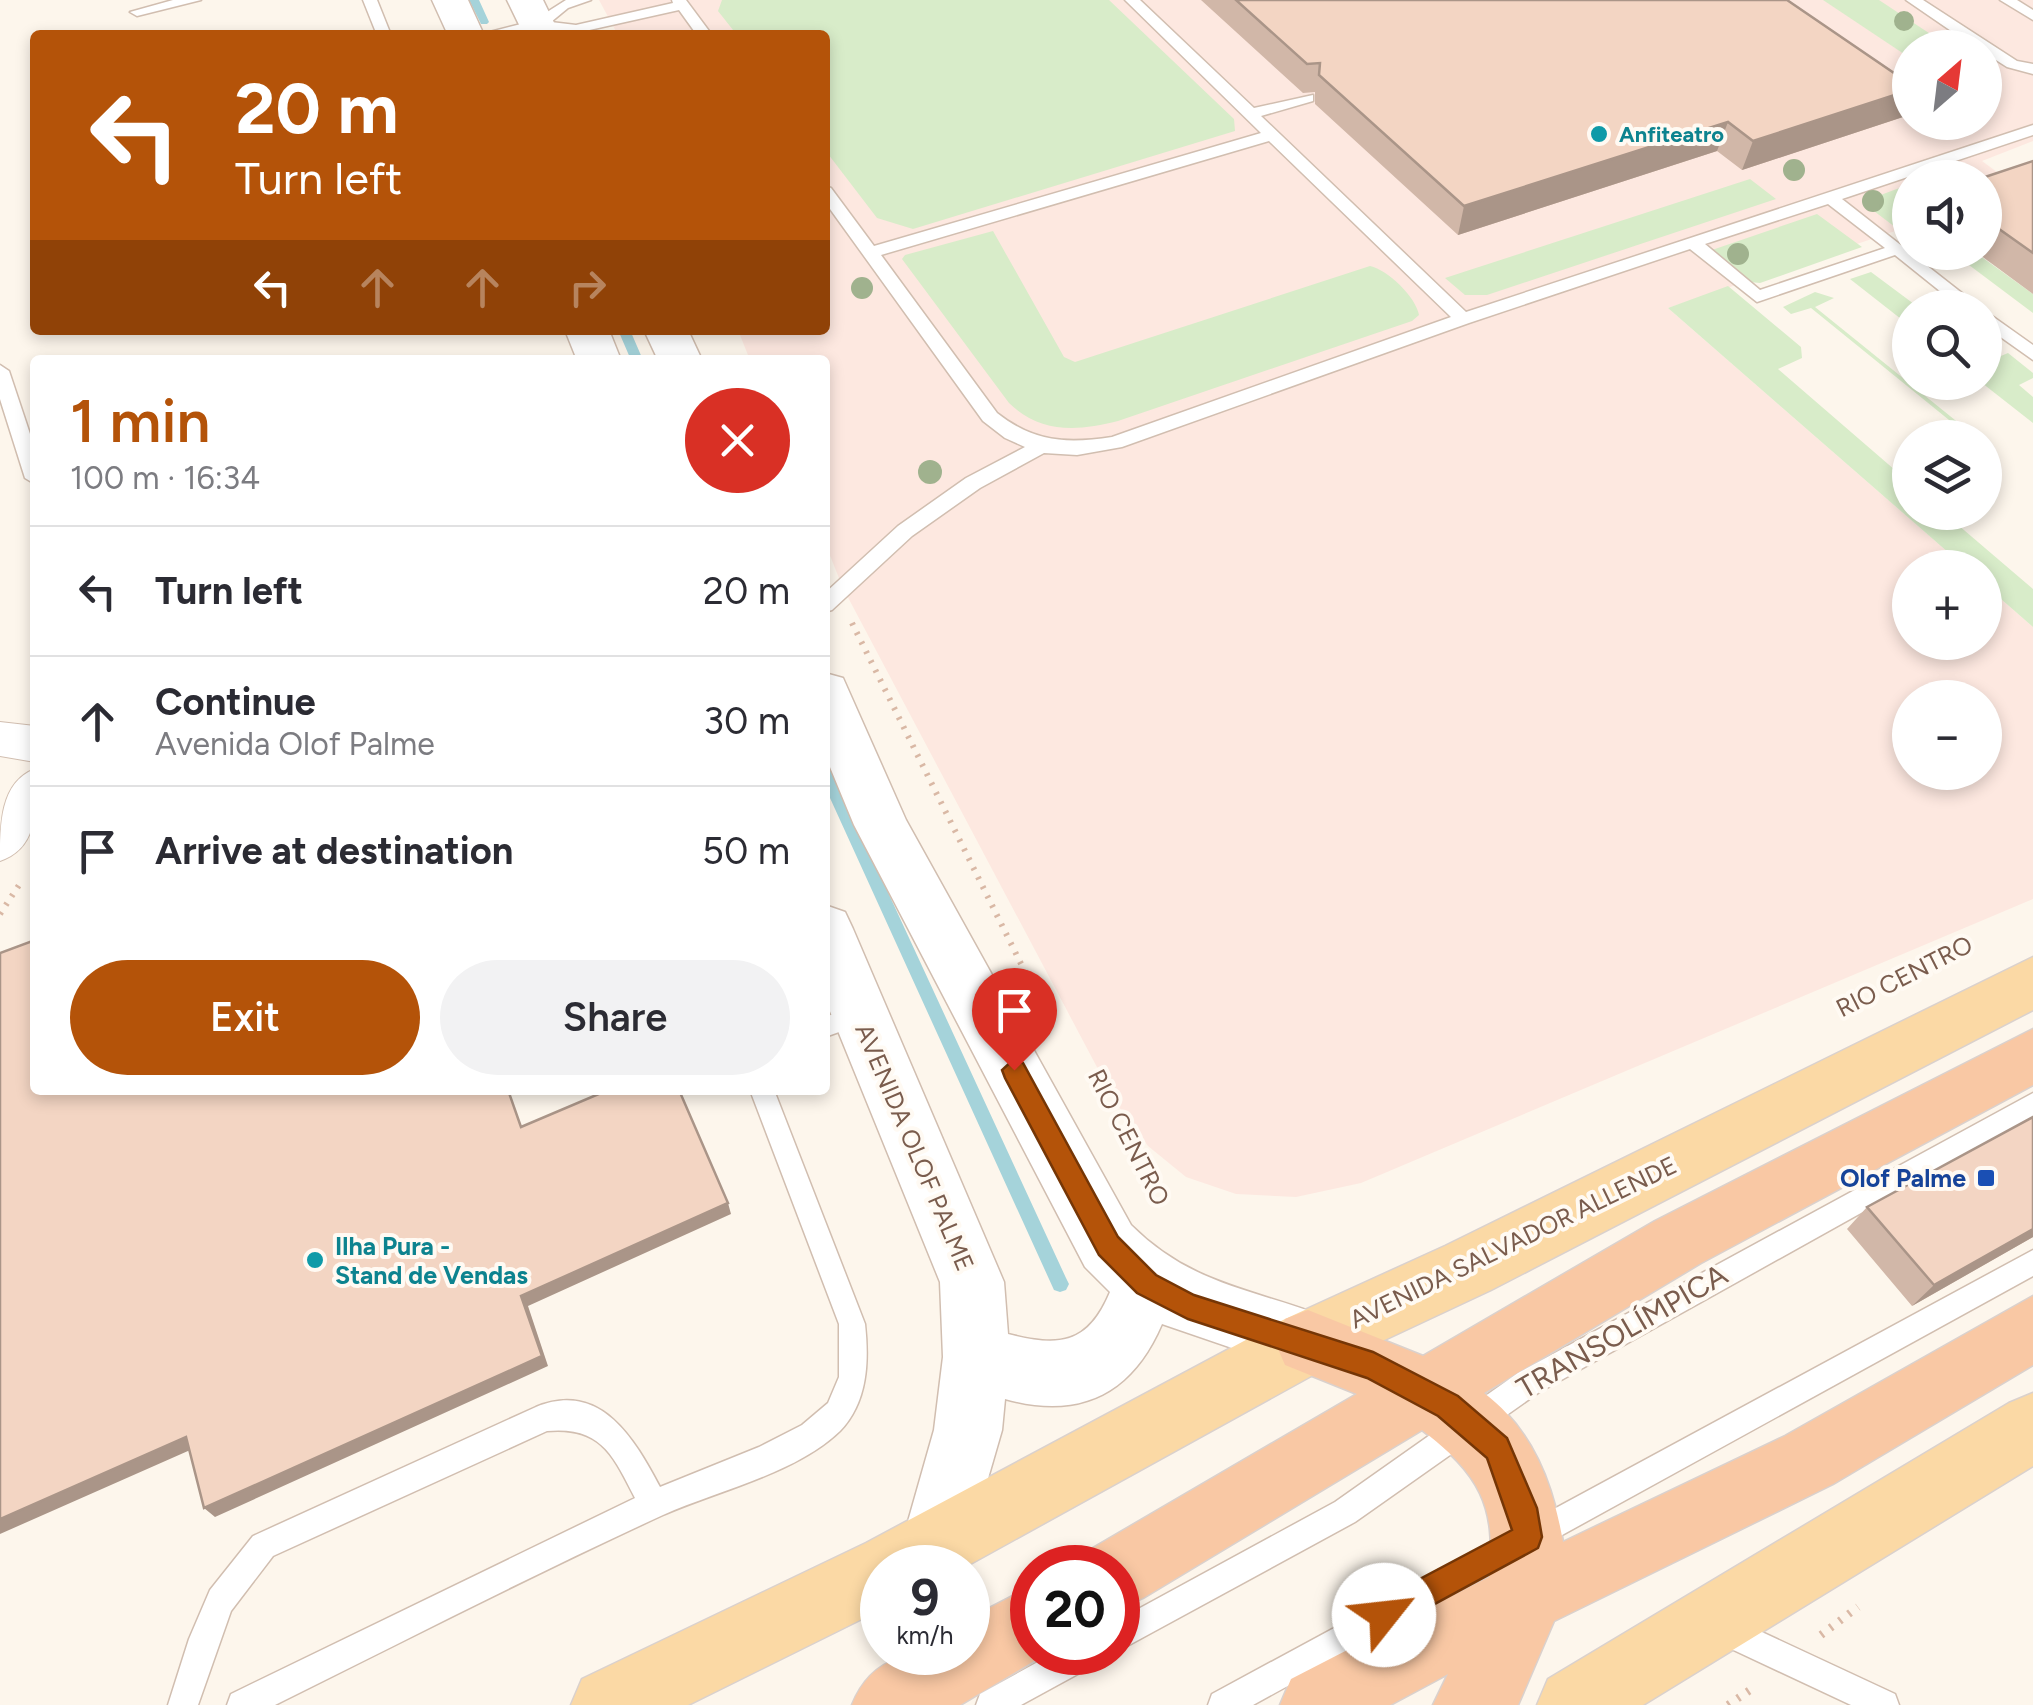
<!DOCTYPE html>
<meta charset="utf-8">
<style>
:root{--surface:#fff;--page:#f2f2f3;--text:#2b2b33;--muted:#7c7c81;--line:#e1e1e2;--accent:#b45309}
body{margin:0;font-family:Figtree,sans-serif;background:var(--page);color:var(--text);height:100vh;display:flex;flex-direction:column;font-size:38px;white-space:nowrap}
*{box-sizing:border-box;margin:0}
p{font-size:32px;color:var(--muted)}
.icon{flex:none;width:55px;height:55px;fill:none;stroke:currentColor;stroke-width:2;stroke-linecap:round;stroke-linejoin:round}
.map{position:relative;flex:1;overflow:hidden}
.side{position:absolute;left:30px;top:355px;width:800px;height:740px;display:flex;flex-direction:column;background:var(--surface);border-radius:10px;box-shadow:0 5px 15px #0003}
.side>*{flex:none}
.guide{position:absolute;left:30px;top:30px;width:800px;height:305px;border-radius:10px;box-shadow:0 5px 15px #0003;background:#b45309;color:#fff;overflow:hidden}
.needle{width:65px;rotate:28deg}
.controls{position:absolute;left:1892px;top:30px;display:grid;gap:20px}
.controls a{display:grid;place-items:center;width:110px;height:110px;border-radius:50%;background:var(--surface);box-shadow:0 5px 15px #0003;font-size:50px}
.speed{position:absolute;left:860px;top:1545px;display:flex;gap:20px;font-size:50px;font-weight:700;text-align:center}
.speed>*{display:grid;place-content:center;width:130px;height:130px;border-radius:50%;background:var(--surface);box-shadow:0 5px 15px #0003;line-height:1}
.speed small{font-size:25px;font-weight:400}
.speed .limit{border:15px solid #d22;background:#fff;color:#111}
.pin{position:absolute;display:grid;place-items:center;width:85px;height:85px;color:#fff;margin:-102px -42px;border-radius:50% 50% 50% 0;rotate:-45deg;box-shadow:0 0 10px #0007}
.pin .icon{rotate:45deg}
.me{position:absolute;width:110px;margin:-55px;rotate:61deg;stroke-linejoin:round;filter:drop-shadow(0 0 8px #0008)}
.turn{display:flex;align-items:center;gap:35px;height:210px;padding:0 40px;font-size:45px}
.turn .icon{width:130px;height:130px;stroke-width:2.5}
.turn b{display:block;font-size:70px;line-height:85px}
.lanes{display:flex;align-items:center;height:95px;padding:0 40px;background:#0003;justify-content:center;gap:50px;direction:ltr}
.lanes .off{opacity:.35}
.round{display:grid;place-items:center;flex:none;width:105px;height:105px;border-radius:52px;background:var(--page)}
.summary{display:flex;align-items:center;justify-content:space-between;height:170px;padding:0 40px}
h1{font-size:60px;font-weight:600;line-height:75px;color:var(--accent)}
.action{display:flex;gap:20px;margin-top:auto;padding:20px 40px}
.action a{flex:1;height:115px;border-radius:60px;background:var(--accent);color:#fff;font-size:40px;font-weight:600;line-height:115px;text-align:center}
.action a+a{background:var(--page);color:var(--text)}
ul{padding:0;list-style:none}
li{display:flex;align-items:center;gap:30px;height:130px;padding:0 40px;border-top:2px solid var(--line)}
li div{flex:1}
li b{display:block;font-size:38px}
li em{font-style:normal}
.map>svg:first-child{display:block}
.commercial{fill:#fde8e0;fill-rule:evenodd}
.green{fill:#d8ecc9}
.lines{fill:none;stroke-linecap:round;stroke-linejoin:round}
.stream{fill:#a5d3da;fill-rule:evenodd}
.service-casing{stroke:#d1beb0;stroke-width:3}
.minor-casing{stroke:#d1beb0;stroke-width:2}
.tertiary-casing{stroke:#d1beb0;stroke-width:3}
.primary-casing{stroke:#dad1cd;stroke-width:3}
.trunk-casing{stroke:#dad1cd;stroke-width:3}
.path-far1{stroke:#d9b8a5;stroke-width:6;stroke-dasharray:2.5 8;stroke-linecap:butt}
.path{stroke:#d9b8a5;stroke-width:8;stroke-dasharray:2.5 9;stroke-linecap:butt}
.service{fill:#fff;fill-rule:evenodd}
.minor{fill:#fff;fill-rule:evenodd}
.tertiary{fill:#fff;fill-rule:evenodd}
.primary{fill:#fbd9a5;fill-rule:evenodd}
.trunk{fill:#f9c8a4;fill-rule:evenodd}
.tree{fill:#a0b28e}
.wall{fill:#d1b7a8}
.shaded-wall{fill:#aa9588}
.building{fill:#f3d5c3;stroke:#aa9588;stroke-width:2.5}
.route{fill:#b45309;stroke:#753606;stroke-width:2.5}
.culture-dot{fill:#0f9aa8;stroke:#fffaf3;stroke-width:4}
.transit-dot{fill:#1a4fb4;stroke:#fffaf3;stroke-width:4}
.labels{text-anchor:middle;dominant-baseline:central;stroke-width:8;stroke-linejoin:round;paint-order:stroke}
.far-culture-label{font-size:22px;font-weight:bold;fill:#0d838f;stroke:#fffaf3;text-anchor:start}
.street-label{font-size:25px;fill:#7a5c4d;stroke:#fffaf3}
.transit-label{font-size:25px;font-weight:bold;fill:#164399;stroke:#fffaf3;text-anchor:end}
.culture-label{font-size:25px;font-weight:bold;fill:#0d838f;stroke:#fffaf3;text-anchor:start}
.near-street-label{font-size:30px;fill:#7a5c4d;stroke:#fffaf3}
</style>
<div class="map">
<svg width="2033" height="1705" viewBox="0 0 2033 1705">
<rect width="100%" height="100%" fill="#fdf6ec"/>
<path class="commercial" d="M599 0H2033V141L1982 161 2020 189 1985 178H1910V226L1668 308 1965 567 1910 568V642H1985V585L2033 627V899L1361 1183 1296 1197 1236 1194 1186 1177 1148 1146 1116 1103 843 588 825 543V360H750L738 330H825V35H618ZM1910 48H1985V122H1910ZM1910 698H1985V772H1910Z"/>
<path class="green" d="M722 0H1109L1234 119 1235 131 913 229 877 218 825 150V35H737L718 11Z
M1823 0H1879L1950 47 1910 48V58Z
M1750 179 1776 199 1487 295H1465L1445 278Z
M1910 184V227L1899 230 1862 202Z
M1817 214 1862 247 1760 283 1750 282 1712 250Z
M993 231 1064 357 1075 362 1370 266C1388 270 1416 297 1419 315L1412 321 1118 421C1078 431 1041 434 1009 403L902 259 905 255Z
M1953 253H1976L2033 294V313Z
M1871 272 1918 307 1910 308V326L1850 279Z
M1728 286 1801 347 1802 358 1778 369 1910 483V512L1944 513 2033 589V627L1985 585V568L1965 567 1668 308Z
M1815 292 1834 298 1815 307 1976 437H1970L1811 308 1791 314 1783 307Z
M2008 353 2033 373V378L2019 385 2033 397V423L1982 383 1985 358 1989 361Z"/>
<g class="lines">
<path class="stream" d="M469 0H479L489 22 487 24H481Z
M618 330H630L643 360H631Z
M825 765 832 771 1066 1278 1069 1284 1066 1290 1060 1292 1054 1290 825 787Z"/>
<g class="service-casing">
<path id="service" d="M173 0H201L137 16 130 12Z
M363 0H377L391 35H377Z
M566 0H591L568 8 551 22 576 25 673 3 672 0H686L712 35H697L679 10 576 33 538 29 509 35H478L533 21Z
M1125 0H1140L1254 108 1313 95V101L1261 116 1466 312 2033 125V135L1842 199 1981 308H1961L1895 255 1757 302 1690 249 1469 323 1122 447 1077 455 1044 453 980 488 912 536 832 610 825 612V593L898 526 966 478 1025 447 1005 438 983 421 825 202V186L831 188 874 246 1261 133ZM1269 141 1451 317 1112 437C1066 444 1034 442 997 413L881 255ZM1828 204 1885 248 1760 290 1705 244Z
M1906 0H1923L2017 61 2033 64V74L2007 67 1985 53V48H1976Z
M2000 0H2017L2033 10V20Z
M1985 311 2033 345V360L1985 326Z
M0 365 9 371 35 449V484L25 478 0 399Z
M859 1005 867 1008 871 1015 867 1022 825 1037V1017Z
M750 1090H774L865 1324C869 1361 868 1402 840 1431 797 1473 717 1491 663 1515 532 1575 404 1641 275 1705H227L231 1694 635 1498C613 1455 601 1426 547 1431L273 1556 231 1611 198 1705H168L189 1639 210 1590 253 1536 536 1407C601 1380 635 1440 660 1487L759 1447 802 1425 828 1403 839 1377V1324Z
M2033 1093V1117L1538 1393 1355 1522 1118 1651V1620L1335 1502 1518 1373Z
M2033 1250V1276L1253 1705H1208L1212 1694Z
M1721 1613 1895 1694 1899 1705H1851L1710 1639 1706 1628 1710 1617Z
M1056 1652H1102L1098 1663 1021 1705H976L980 1694Z"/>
</g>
<g class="minor-casing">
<path id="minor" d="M0 722 35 726V762L0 756Z
M35 769C35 805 41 847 0 861 0 825 0 782 35 769Z"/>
</g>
<g class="tertiary-casing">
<path id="tertiary" d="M432 0H468L484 35H448Z
M507 0H543L560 35H524Z
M565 330H609L621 360H577Z
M644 330H688L702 360H658Z
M825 673 843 678 906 820 1131 1225C1192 1286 1255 1289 1331 1319L1341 1342 1331 1365 1308 1374 1162 1324C1132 1394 1080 1420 1005 1399L1002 1430 962 1568H910L901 1546 934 1430 943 1357 940 1282 825 999V905L845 912 853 929 1004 1282 1008 1334C1059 1347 1088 1345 1110 1292L1085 1267 854 825 825 755Z"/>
</g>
<g class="primary-casing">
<path id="primary" d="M2033 957V1010L1491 1290 1331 1365 963 1568H882V1609L688 1705H571L582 1679 866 1543 1285 1319 1445 1246Z
M2033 1393V1466L1643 1705H1537L1548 1679 2009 1403Z"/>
</g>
<g class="trunk-casing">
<path id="trunk" d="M2033 1029V1085L1701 1263 1484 1393C1533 1430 1553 1484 1563 1542L1785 1436 2033 1296V1365L1833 1484 1554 1621 1518 1705H1433L1448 1674 1390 1705H1280L1291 1679 1489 1577C1497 1505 1479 1474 1422 1430L1143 1598 1118 1609V1568H1085L1093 1548 1357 1394 1285 1365 1275 1342 1285 1319 1308 1310 1423 1356 1655 1221Z
M1032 1586V1652H1049L960 1705H852C874 1651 916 1652 968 1652V1619Z"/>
</g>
<path class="path-far1" d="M852 623 1035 992
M0 914 23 879"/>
<path class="path" d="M1821 1635 1858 1607
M1728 1705 1756 1686"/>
<use href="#service" class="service"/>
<use href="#minor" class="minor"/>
<use href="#tertiary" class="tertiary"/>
<use href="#primary" class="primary"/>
<use href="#trunk" class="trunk"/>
</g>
<g class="tree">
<circle cx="1904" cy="21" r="10"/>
<circle cx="1794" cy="170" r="11"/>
<circle cx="1873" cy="201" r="11"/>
<circle cx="1738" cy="254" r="11"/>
<circle cx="862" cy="288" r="11"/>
<circle cx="930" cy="472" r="12"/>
</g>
<path class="wall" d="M1201 0H1787L1903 117 1742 170 1717 151 1458 235 1315 104V92L1303 93Z
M2033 161V294L1976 252H1985V178Z
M2033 1117V1237L1912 1306 1847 1229 1867 1207Z"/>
<path class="shaded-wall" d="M1910 90V101L1903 117 1742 170 1753 141Z
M1728 122 1717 151 1458 235 1464 206Z
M728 1203 731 1214 528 1306 548 1366 215 1517 204 1508 521 1296Z
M2033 1229V1237L1912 1306 1934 1285Z
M186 1437 197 1447 0 1534V1519Z"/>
<path class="building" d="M1236 0H1787L1910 84V90L1753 141 1728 122 1464 206 1319 75 1320 63 1307 64Z
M2033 161V253L1985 219V178H1982Z
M35 940V1090H508L521 1127 608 1090H679L728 1203 521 1296 542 1356 204 1508 186 1437 0 1519V953Z
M2033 1117V1229L1934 1285 1867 1207Z"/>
<path class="route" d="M1014 1059 1023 1063 1118 1237 1156 1275 1194 1295 1373 1352 1458 1396 1507 1438 1537 1508 1542 1537 1538 1548 1394 1626 1384 1630 1373 1626 1369 1615 1373 1604 1512 1530 1487 1458 1438 1416 1367 1378 1188 1319 1137 1293 1099 1255 1005 1078 1002 1070Z"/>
<g class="culture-dot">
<circle cx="1599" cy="134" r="10"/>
<circle cx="315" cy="1260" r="10"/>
</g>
<rect class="transit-dot" x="1976" y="1168" width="20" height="20" rx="5"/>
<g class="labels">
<g class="far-culture-label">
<text x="1619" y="134">Anfiteatro</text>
</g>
<g class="street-label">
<text transform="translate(1904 976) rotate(-27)">RIO CENTRO</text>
<text transform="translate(1129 1137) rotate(63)">RIO CENTRO</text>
<text transform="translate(915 1147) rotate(67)">AVENIDA OLOF PALME</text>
<text transform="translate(1513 1242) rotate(-26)">AVENIDA SALVADOR ALLENDE</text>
</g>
<g class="transit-label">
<text x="1966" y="1178">Olof Palme</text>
</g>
<g class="culture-label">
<text x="335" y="1246">Ilha Pura -<tspan x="335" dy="29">Stand de Vendas</tspan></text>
</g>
<g class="near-street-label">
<text transform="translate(1622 1331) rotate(-30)">TRANSOLÍMPICA</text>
</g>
</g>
</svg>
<div class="controls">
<a><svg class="needle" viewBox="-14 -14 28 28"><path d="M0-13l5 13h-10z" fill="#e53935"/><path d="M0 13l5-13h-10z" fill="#7c7c81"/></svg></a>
<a><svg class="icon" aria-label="sound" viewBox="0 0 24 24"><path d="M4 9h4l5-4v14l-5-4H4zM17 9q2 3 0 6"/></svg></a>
<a><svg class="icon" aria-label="search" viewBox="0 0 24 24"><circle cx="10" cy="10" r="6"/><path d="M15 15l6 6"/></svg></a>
<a><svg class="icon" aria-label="layers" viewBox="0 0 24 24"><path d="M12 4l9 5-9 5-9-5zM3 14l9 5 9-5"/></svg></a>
<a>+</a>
<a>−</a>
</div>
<div class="speed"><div>9<small>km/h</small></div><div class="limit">20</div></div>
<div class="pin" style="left:1014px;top:1070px;background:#d93025"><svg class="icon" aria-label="arrive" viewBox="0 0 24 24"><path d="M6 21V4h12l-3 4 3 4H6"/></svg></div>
<svg class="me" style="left:1384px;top:1615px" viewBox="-20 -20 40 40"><circle r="19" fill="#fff"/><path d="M0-13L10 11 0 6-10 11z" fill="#b45309"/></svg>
<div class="guide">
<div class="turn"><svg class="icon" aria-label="left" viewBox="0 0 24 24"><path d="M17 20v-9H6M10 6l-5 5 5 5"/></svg><div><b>20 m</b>Turn left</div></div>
<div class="lanes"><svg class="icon" aria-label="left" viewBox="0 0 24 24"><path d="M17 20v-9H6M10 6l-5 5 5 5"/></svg><svg class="icon off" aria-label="ahead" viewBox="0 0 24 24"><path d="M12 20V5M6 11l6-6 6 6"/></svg><svg class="icon off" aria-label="ahead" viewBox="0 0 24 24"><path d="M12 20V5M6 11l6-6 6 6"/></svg><svg class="icon off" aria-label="right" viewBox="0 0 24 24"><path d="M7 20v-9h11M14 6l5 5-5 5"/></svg></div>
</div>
<section class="side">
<div class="summary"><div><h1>1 min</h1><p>100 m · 16:34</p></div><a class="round" style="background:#d93025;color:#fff"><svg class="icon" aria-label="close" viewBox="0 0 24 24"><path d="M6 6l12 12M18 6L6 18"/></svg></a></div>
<ul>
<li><svg class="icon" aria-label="left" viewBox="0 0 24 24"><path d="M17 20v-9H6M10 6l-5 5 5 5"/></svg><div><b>Turn left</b></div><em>20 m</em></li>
<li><svg class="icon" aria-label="ahead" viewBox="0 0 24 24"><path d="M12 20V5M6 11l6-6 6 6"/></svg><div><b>Continue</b><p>Avenida Olof Palme</p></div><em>30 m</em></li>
<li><svg class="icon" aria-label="arrive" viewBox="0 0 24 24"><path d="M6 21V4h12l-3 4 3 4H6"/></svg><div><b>Arrive at destination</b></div><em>50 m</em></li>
</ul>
<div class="action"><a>Exit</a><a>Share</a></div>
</section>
</div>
